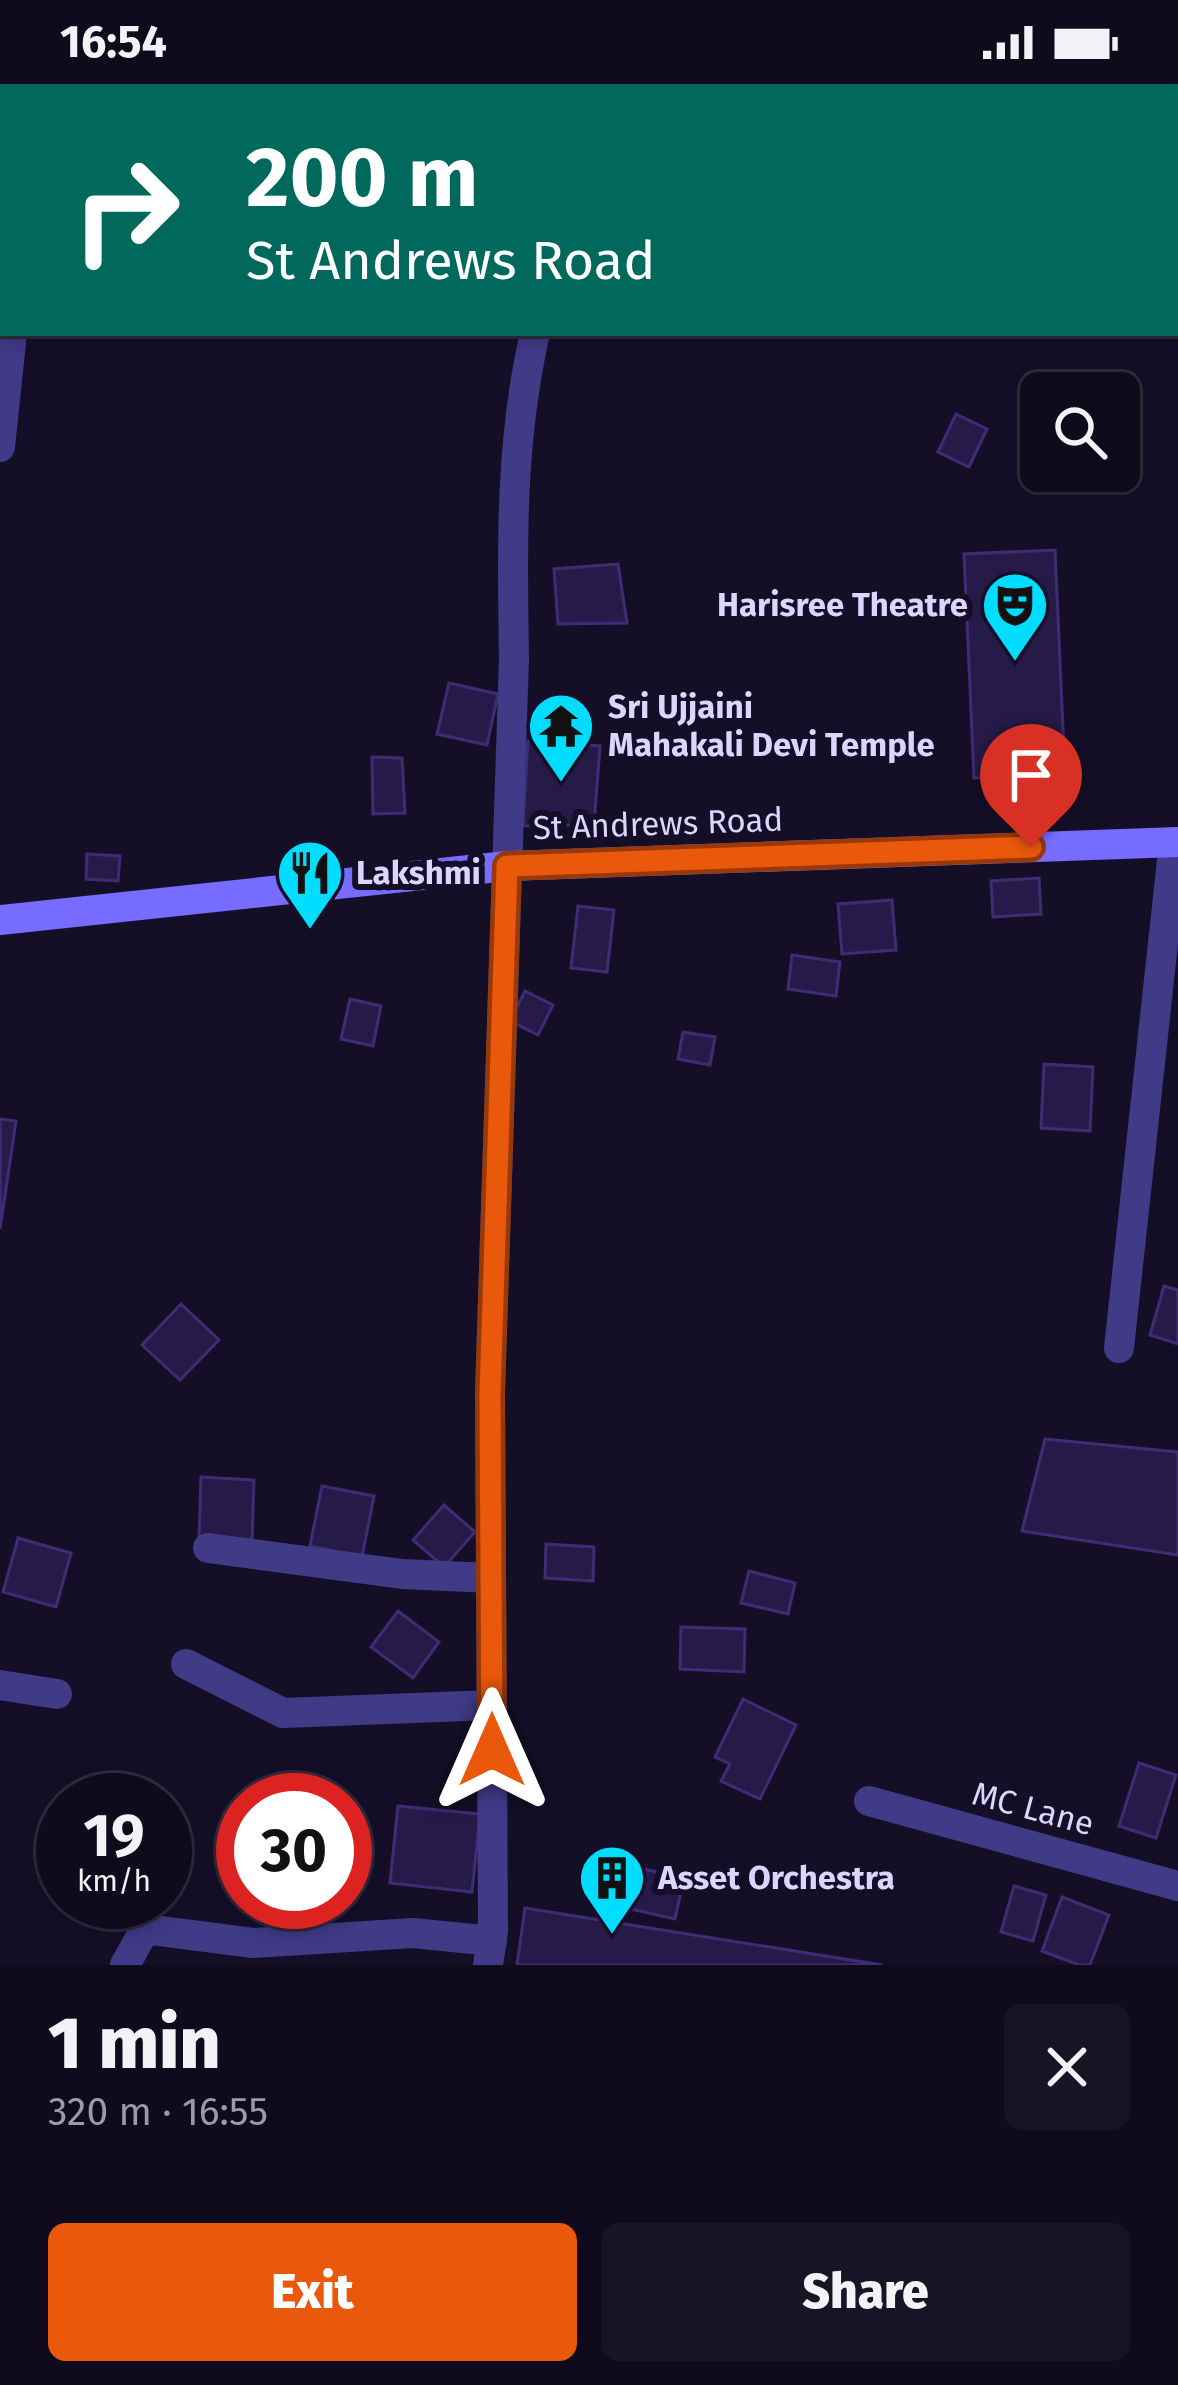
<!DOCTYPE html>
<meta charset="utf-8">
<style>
:root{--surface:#0f0b1d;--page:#181426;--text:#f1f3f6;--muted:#9b9ba4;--line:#2f2b3b;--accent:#ea580c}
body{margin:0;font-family:"Fira Sans",sans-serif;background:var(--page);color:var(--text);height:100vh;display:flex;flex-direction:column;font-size:45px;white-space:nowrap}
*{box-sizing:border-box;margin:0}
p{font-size:39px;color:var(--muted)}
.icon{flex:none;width:66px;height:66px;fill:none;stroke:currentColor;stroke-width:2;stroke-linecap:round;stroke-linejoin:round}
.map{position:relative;height:1881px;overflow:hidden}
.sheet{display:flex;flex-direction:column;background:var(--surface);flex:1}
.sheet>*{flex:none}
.hud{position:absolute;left:0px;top:0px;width:1179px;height:252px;box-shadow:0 6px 18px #0003,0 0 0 3px var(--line);background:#00695c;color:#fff;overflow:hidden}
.controls{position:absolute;left:1020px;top:288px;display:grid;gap:24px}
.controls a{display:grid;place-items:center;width:120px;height:120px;border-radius:18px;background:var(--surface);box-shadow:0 6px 18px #0003,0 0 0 3px var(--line);font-size:60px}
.speed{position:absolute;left:36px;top:1689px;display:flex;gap:24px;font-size:60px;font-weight:700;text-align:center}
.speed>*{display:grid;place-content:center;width:156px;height:156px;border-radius:50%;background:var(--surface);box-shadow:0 6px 18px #0003,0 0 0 3px var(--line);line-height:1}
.speed small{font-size:30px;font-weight:400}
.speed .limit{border:18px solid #d22;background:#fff;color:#111}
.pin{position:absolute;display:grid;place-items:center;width:102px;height:102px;color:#fff;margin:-123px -51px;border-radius:50% 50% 50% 0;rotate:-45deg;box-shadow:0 0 12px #0007}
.pin .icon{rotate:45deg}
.me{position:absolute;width:132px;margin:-66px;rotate:0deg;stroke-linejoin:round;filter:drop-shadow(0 0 9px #0008)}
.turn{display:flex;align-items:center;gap:42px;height:252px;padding:0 48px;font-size:54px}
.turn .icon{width:156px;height:156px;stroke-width:2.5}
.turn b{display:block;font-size:84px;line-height:102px}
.round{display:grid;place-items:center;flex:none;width:126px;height:126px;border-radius:18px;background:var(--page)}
.summary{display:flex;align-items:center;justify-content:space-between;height:204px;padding:0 48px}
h1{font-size:72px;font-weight:800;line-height:90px}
.button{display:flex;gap:24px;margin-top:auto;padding:24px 48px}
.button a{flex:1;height:138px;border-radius:18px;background:var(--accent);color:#fff;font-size:48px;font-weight:800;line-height:138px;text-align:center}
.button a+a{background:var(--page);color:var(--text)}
.status{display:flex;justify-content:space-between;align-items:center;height:84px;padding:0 60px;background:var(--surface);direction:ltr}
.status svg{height:33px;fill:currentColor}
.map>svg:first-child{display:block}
.building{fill:#261b48;stroke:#3e2d75;stroke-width:3}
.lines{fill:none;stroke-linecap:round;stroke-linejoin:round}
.minor{stroke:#403a87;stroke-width:30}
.secondary{stroke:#766cff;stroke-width:30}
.rail{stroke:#01dcff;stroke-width:9;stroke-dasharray:18 15;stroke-linecap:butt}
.route-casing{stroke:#983908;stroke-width:30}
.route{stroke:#ea580c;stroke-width:21}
.labels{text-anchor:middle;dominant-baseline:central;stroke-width:12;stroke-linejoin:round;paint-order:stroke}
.poi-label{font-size:33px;font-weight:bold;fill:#dcd5ff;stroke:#140f27;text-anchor:start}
.street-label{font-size:33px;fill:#dcd5ff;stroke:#140f27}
</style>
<div class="status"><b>16:54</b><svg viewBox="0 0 49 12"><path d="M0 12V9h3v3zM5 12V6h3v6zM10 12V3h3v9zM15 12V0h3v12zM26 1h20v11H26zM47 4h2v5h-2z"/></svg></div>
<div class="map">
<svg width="1178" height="1881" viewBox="0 0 1178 1881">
<rect width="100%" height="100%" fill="#140f27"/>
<path class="building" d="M956 330 987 345 969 383 938 368Z
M1055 466 1065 690 974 694 964 470Z
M618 480 627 539 558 540 554 485Z
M449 599 498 610 487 661 437 650Z
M528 657 600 662 594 741 523 742Z
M372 673 402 674 405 729 373 730Z
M87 770 120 772 118 797 86 795Z
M1039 794 1041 830 993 833 991 797Z
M892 816 896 866 842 870 838 820Z
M578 822 614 826 607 888 571 884Z
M792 871 840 878 836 912 788 905Z
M525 907 553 921 538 951 510 937Z
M350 915 381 922 373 962 341 955Z
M683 948 715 953 710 981 678 975Z
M1044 980 1093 983 1090 1047 1041 1044Z
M0 1035 16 1037 0 1145Z
M1164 1202 1178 1206V1260L1150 1251Z
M181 1220 219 1256 180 1296 142 1261Z
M1045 1355 1178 1368V1471L1022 1447Z
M201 1393 254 1396 252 1457 199 1455Z
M322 1402 374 1412 362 1473 310 1462Z
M444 1421 475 1448 444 1483 413 1456Z
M18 1454 71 1469 56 1523 3 1508Z
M546 1460 594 1463 593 1497 545 1494Z
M749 1487 795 1499 788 1530 741 1519Z
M398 1527 439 1558 413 1594 371 1563Z
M681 1543 745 1545 744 1588 680 1585Z
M743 1615 796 1641 760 1715 721 1697 730 1680 715 1673Z
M1139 1679 1176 1691 1156 1754 1119 1742Z
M398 1722 480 1730 472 1808 390 1799Z
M622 1780 684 1794 675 1835 613 1821Z
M1014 1802 1046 1811 1033 1857 1001 1848Z
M1062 1813 1109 1831 1090 1881H1079L1042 1867Z
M525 1824 882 1881H517Z"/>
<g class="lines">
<path class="minor" d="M36 3 37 0
M593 3 594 0
M1176 77H1178
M0 363 12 249
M1119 1264 1174 758
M208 1464 402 1490 491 1494
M186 1580 283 1629 492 1621
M0 1601 57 1610
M869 1717 1178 1802
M125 1881 145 1845 253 1859 413 1849 492 1857
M488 1881 493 1847 490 1308 514 575C512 464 510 358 535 249"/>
<path class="secondary" d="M0 836 507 782 1178 758"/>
<path class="rail" d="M0 25 3 0"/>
</g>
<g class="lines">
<g class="route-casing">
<path id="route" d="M492 1666 490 1309 507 782 1031 763"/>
</g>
<use href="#route" class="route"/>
</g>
<defs>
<g id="theatre-pin" transform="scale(3.45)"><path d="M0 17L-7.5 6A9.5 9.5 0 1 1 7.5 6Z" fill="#01dcff" stroke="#140f27"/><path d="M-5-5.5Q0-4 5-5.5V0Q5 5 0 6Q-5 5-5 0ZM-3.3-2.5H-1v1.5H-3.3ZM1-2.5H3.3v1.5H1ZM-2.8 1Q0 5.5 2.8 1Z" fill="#111"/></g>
<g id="temple-pin" transform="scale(3.45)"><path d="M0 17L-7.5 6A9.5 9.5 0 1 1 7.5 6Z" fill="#01dcff" stroke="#140f27"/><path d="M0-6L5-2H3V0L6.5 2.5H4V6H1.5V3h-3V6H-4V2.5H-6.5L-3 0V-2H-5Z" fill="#111"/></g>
<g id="restaurant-pin" transform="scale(3.45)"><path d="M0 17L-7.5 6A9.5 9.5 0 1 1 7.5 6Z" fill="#01dcff" stroke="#140f27"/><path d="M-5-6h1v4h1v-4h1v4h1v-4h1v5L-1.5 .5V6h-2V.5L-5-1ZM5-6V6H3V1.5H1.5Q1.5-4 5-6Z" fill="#111"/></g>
<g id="building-pin" transform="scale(3.45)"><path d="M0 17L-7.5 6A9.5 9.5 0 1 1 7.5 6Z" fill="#01dcff" stroke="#140f27"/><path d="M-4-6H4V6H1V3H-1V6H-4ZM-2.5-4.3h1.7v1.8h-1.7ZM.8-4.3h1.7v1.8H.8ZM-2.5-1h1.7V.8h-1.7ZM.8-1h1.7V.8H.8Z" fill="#111"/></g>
</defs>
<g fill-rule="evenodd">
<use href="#theatre-pin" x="1015" y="521"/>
<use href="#temple-pin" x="561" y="642"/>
<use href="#restaurant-pin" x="310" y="789"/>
<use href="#building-pin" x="612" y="1794"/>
</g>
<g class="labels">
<g class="poi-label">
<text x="968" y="521" text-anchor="end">Harisree Theatre</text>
<text x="608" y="623">Sri Ujjaini<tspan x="608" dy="38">Mahakali Devi Temple</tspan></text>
<text x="356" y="789">Lakshmi</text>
<text x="658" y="1794">Asset Orchestra</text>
</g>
<g class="street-label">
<text transform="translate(658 740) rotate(-2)">St Andrews Road</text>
<text transform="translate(1033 1725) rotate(15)">MC Lane</text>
</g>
</g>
</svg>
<div class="controls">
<a><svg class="icon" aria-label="search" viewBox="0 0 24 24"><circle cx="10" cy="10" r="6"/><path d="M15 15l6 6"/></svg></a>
</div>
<div class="speed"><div>19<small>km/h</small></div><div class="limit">30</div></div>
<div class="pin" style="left:1031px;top:763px;background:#d93025"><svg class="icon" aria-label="arrive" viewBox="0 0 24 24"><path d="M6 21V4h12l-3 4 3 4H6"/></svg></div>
<svg class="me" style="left:492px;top:1666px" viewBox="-20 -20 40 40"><path d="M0-17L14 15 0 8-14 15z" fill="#ea580c" stroke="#fff" stroke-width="4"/></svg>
<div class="hud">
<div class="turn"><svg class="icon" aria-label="right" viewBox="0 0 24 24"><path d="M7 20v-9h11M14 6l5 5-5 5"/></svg><div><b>200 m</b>St Andrews Road</div></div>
</div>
</div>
<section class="sheet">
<div class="summary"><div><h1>1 min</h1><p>320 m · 16:55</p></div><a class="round"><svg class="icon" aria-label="close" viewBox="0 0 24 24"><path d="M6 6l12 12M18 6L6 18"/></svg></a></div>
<div class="button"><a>Exit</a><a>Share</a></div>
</section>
